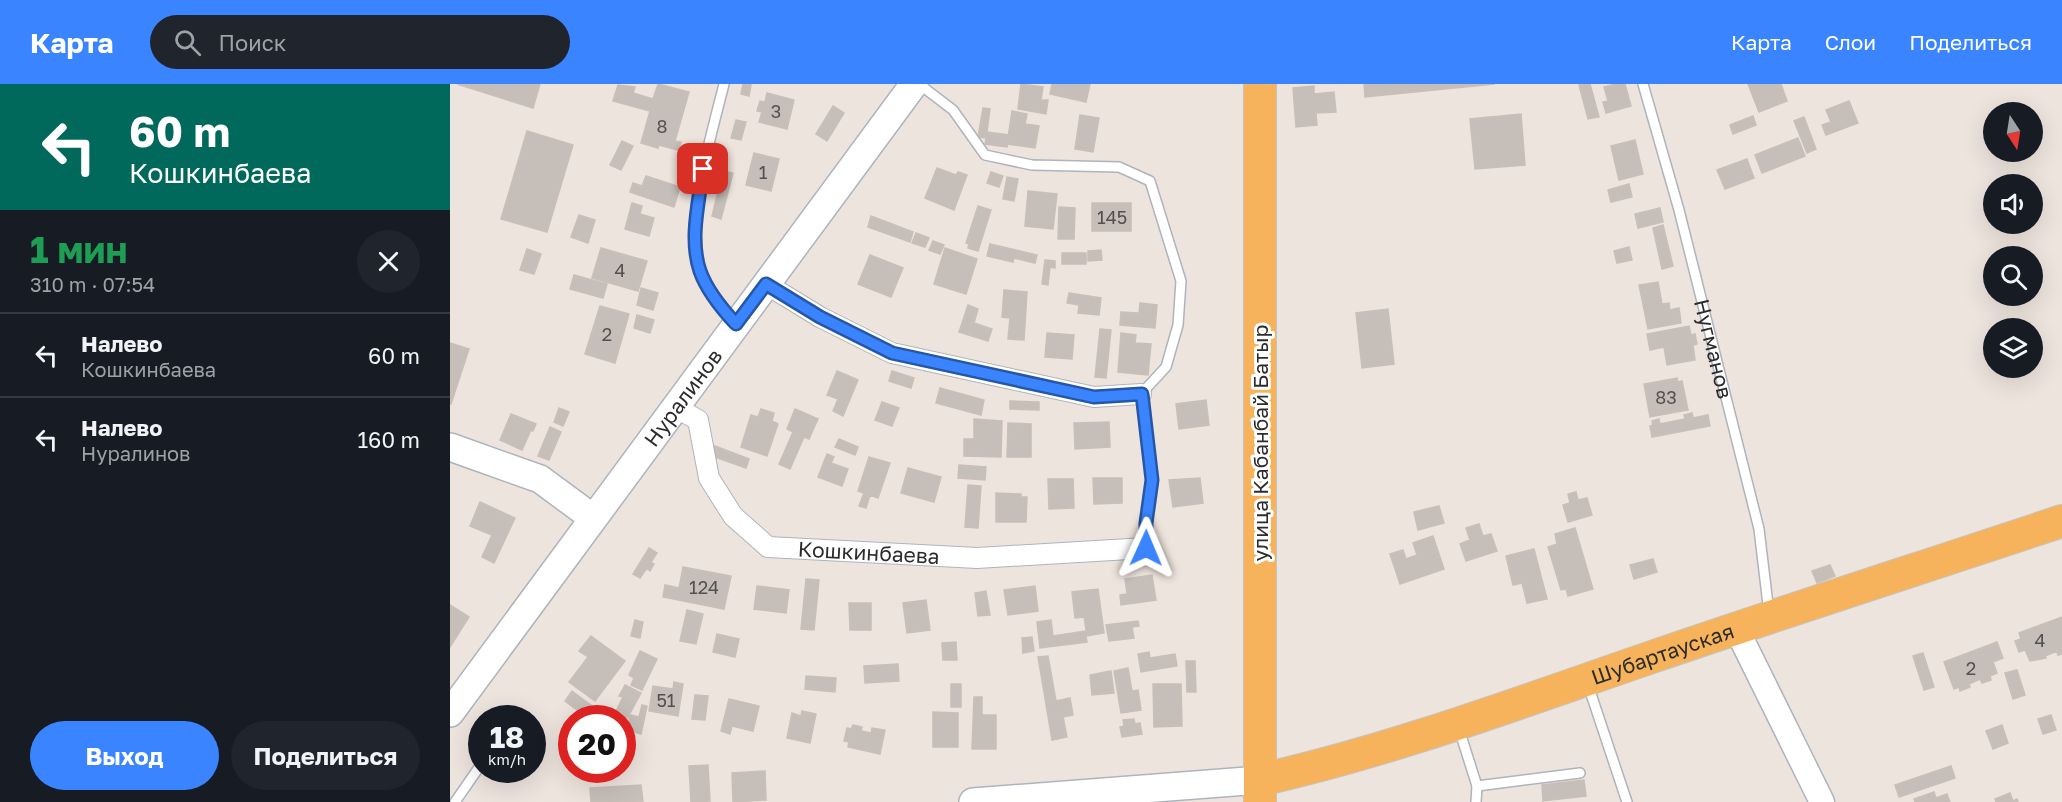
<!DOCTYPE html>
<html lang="ru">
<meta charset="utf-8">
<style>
:root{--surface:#171b24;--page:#20242c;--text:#f1f3f6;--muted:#9ea1a6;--line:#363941;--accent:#3a85ff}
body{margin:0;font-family:"Golos Text",sans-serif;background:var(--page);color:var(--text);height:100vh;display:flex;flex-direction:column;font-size:22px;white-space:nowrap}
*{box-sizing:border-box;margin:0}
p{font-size:20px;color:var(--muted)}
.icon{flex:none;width:33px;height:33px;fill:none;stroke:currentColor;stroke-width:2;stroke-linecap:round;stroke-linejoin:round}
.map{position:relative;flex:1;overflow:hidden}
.drawer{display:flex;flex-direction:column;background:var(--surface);width:450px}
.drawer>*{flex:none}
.guide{background:#00695c;color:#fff;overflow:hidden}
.needle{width:39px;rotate:168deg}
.fabs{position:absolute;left:1533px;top:18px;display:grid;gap:12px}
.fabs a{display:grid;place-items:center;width:60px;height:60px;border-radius:50%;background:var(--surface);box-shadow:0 6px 24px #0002;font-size:30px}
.speed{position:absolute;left:18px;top:621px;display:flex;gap:12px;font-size:30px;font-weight:700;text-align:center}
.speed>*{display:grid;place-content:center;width:78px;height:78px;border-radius:50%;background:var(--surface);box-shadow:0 6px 24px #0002;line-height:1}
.speed small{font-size:15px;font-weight:400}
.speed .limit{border:9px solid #d22;background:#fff;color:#111}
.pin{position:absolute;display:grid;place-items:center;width:51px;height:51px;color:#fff;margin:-26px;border-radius:12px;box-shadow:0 3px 9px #0006}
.me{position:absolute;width:66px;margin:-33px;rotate:1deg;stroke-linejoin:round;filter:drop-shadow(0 0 4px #0008)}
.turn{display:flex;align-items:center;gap:21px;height:126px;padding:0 30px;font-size:27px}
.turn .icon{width:78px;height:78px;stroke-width:2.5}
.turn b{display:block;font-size:42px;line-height:51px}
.round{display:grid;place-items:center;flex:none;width:63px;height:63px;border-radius:32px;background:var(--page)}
.headline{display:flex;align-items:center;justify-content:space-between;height:102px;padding:0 30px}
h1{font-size:36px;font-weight:700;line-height:45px;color:#1e9e55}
.action{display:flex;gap:12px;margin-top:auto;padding:12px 30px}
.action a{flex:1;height:69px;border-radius:36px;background:var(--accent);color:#fff;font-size:24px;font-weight:700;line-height:69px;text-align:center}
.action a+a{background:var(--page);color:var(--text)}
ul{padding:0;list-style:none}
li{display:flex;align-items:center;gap:18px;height:84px;padding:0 30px;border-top:2px solid var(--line)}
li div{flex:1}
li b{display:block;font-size:22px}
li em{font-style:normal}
header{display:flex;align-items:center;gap:36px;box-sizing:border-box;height:84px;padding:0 30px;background:var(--accent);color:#fff}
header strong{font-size:28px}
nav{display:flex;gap:33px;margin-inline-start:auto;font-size:21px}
.search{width:420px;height:54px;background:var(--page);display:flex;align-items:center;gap:15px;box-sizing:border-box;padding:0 21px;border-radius:33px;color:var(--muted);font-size:22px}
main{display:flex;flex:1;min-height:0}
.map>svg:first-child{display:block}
.building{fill:#c6bfb9;stroke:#cabfb7;stroke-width:1.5}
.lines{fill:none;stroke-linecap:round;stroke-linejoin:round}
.service-casing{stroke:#aeb4bc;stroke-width:12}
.minor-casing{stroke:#aeb4bc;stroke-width:22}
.tertiary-casing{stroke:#aeb4bc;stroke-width:27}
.secondary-casing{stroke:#aeb4bc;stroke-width:30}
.primary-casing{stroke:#c4c4c4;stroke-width:34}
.service{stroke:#fff;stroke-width:9}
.minor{stroke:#fff;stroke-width:20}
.tertiary{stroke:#fff;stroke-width:24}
.secondary{stroke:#fff;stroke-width:27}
.primary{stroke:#f6b35b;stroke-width:32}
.route-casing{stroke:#2656a6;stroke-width:15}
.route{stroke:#3a85ff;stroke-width:10}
.labels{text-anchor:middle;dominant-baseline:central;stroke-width:6;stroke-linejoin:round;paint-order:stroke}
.number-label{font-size:18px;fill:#52514f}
.street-label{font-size:21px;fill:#2c2c2c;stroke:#fff}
</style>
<header>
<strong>Карта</strong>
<div class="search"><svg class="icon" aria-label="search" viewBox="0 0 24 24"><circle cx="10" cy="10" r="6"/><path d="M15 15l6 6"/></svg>Поиск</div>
<nav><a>Карта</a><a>Слои</a><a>Поделиться</a></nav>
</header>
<main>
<section class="drawer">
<div class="guide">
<div class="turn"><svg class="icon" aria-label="left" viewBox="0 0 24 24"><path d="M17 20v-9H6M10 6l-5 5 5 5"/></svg><div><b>60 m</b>Кошкинбаева</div></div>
</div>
<div class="headline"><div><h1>1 мин</h1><p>310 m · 07:54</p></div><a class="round"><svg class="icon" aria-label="close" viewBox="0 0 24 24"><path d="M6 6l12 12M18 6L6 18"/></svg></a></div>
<ul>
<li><svg class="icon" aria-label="left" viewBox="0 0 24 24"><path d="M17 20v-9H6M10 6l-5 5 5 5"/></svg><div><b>Налево</b><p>Кошкинбаева</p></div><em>60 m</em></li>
<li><svg class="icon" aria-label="left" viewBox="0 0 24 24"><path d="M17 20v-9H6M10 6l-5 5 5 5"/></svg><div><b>Налево</b><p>Нуралинов</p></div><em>160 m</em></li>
</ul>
<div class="action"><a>Выход</a><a>Поделиться</a></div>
</section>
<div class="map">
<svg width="1612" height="718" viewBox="0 0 1612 718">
<rect width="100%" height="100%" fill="#eee4de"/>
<path class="building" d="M7 0H90L83 24Z
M208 0 239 8 225 57 231 58 228 66 209 61 208 64 191 59 200 27 163 17 168 1 185 3 183 9 203 15Z
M293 0 301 1 299 12 291 10Z
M571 0 593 3 591 16H598L596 30 568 25Z
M602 0H640L636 18 600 10Z
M914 0H1045L915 13Z
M1140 0 1149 33 1138 35 1129 1Z
M1166 0H1175L1181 22 1156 29 1153 18 1158 17 1154 3Z
M1298 0H1331L1337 17 1309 28Z
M864 2V10L884 8 886 28 866 29 867 41 846 43 843 4Z
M317 9 344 16 337 45 309 38 312 28 307 27 310 17 315 18Z
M1399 17 1408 39 1376 51 1372 41 1381 38 1376 26Z
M383 22 394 29 377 57 366 50Z
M533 24 540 25 537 48 559 51 557 63 535 60 536 54 528 53Z
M562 27 577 30 575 40 589 42 585 64 557 60Z
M1071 30 1075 81 1025 85 1020 35Z
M630 31 649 34 643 68 625 65Z
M1303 32 1306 41 1283 50 1280 41Z
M1354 33 1366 65 1357 69 1344 37Z
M286 36 296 38 291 56 281 54Z
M77 47 123 61 97 148 51 135Z
M1348 54 1355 72 1312 89 1305 71Z
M1185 56 1193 90 1169 96 1161 62Z
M172 57 183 62 171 86 160 81Z
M304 69 329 75 321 107 296 101Z
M1297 75 1304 94 1275 105 1267 86Z
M487 84 506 91 508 88 517 91 504 126 475 114Z
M273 87 283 89 271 135 262 132Z
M541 88 553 92 549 103 537 99Z
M196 92 230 103 224 123 180 108 183 99 192 102Z
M557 93 568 95 564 117 553 115Z
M1179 100 1182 113 1161 118 1158 106Z
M578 107 607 110 603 145 575 142Z
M182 119 192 122 190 130 204 134 199 152 175 145Z
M642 119H681V147H642Z
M528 122 541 126 528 167 518 164 519 160 516 159Z
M609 123 625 124 624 155H608Z
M1210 124 1213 138 1188 144 1185 130Z
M129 131 145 136 138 159 121 153Z
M421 132 463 148 460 158 418 143Z
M1213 141 1223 182 1212 185 1203 144Z
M466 149 479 154 475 163 462 159Z
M483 157 494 161 490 170 479 166Z
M540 160 587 171 585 179 564 174 563 178 537 172Z
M1179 163 1182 176 1167 179 1164 167Z
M151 164 197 177 188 207 142 194Z
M495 164 527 175 516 210 484 200Z
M77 165 91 170 84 190 70 186Z
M651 166 652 176 638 177V167Z
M612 169H636V180H612Z
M420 171 453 184 441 213 408 200Z
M595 176 605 177V184L600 183 598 201 592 200Z
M124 191 157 200 153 214 120 205Z
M1208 198 1212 220 1219 219 1220 226 1229 224 1231 239 1198 245 1189 201Z
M191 204 208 209 203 226 187 221Z
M554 206 577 208 574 256 558 255 560 234 552 233Z
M619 209 651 214 649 231 628 229 629 221 617 219Z
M690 219 707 221 705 244 670 241 671 228 689 229Z
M518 221 528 225 524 239 542 245 538 257 509 248Z
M150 222 179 230 165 279 135 270Z
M938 225 944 280 912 284 906 229Z
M187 231 204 236 200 249 184 244Z
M1239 242 1241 251 1245 250 1247 260 1243 261 1245 276 1217 281 1214 263 1200 266 1197 250Z
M650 245 661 246 656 294 645 293Z
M597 249 624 251 622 275 595 273Z
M671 249 686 251 685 259 701 260 698 291 668 288Z
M0 259 19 265 1 320H0Z
M387 287 408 296 393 332 383 327 388 315 377 311Z
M442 287 464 294 461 304 439 297Z
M1227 294 1228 298 1232 297 1238 326 1200 333 1194 300Z
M490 304 534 316 531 331 486 319Z
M756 316 759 341 729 345 726 320Z
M560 317 589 318V326L560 325Z
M432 318 449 324 442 342 425 336Z
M109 324 119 328 113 342 104 338Z
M311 325 324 329 322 337 328 340 317 372 291 363 301 331 308 333Z
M345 325 368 335 359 355 354 353 340 385 329 380 343 348 337 345Z
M1242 329 1243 334 1258 331 1260 342 1202 353 1200 342 1203 341 1202 337 1209 335 1210 340 1235 335 1234 331Z
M61 330 86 340 83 347 81 346 72 366 50 356Z
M524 335 552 337 551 373 514 372V355H524Z
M659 338 660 363 625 365 624 339Z
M558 339 581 340V373H557Z
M100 343 111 348 99 376 88 372Z
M389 355 408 363 405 371 385 363Z
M265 362 299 375 296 384 262 372Z
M377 370 384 373 381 379 398 385 392 402 368 393Z
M419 373 440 379 428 414 420 411 416 424 409 422 414 409 408 407Z
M509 381 536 383 535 396 508 394Z
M458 384 491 393 484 418 451 409Z
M643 394H672V419L644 420Z
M750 394 753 419 723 423 719 396Z
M598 395H623L624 424 599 425Z
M518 401 531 402 528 444 515 443Z
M1126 408 1128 416 1137 414 1142 431 1118 438 1113 421 1120 419 1118 410Z
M546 409 571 410V413H577L576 438H546Z
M30 418 65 434 44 479 32 473 42 451 20 442Z
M989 422 994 439 968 446 964 428Z
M1029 440 1033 452 1041 450 1047 467 1016 477 1010 460 1020 456 1016 444Z
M1125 444 1143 505 1118 512 1116 505 1111 506 1098 463 1107 460 1105 450Z
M983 452 994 485 950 500 940 470 953 466 956 475 967 471 963 459Z
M199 464 207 469 201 478 204 480 200 487 197 484 190 494 183 490Z
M1084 465 1097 515 1077 519 1072 499 1063 501 1056 472Z
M1203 475 1207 488 1184 495 1180 481Z
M1380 481 1385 492 1367 499 1362 487Z
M233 483 281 492 274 525 213 513 215 501 229 504Z
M702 491 706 516 671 521 670 511 677 510 675 495Z
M356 495 369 496 364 546 351 545Z
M307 502 339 506 336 529 304 525Z
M585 502 588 527 558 531 554 506Z
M648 505 654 549 637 552 634 533 625 534 622 508Z
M536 507 540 531 528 532 525 509Z
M476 516 480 546 457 549 453 519Z
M399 519H421V546H400Z
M0 521 19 533 0 563Z
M237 526 253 530 246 560 230 557Z
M1612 533V570L1608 571 1607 567 1595 572 1596 574 1580 577 1575 566 1569 568 1565 557 1571 555 1569 549Z
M185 536 193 538 190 554 181 552Z
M601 536 603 552 635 547 637 558 590 564 587 538Z
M688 537 689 542 682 543 684 554 659 557 656 541Z
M267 550 289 555 285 573 263 568Z
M141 552 175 577 145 617 119 598 138 573 129 567Z
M582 553 584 567 573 569 572 554Z
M506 558 507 576H493L492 559Z
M1547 558 1553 574 1543 578 1547 589 1540 592 1541 596 1532 599 1530 595 1519 600 1520 603 1510 607 1509 603 1504 605 1494 578Z
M190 567 207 575 192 606 181 601 184 594 179 591Z
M699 568 700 574 725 570 727 582 691 588 688 570Z
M1473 569 1484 603 1474 606 1463 572Z
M598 572 606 617 620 614 623 631 613 633 617 653 602 656 588 573Z
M736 577H745L746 608H737Z
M448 580 449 597 415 599 414 582Z
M678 584 682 607 688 606 691 626 671 629 664 587Z
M1567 586 1575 611 1563 615 1555 589Z
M661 587 664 609 642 611 640 591Z
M356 592 386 594 385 608 355 605Z
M224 598 233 600 228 632 199 627 203 602 223 605Z
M501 600H511V623H501Z
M703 600H731L732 642 704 643Z
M175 601 191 609 172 644V634H153L158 626 165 629 173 613 169 612Z
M122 607 142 622 135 632 115 617Z
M245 611 258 612 255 636 242 635Z
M524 613H532V631H546V665H522Z
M279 615 309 622 303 647 282 642 280 650 271 647Z
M192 621 197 622 191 650 177 646 180 631 189 633Z
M352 627 366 630 360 659 337 654 342 629 351 632Z
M483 628 508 629V663H483Z
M1601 631 1606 646 1593 650 1588 635Z
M684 635 685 640 690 639 692 650 672 653 670 643 674 642 673 636Z
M403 641 412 643 411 647 421 649 422 644 435 646 430 670 398 663 399 658 394 657 397 644 401 645Z
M1552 641 1558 659 1543 665 1536 647Z
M258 681 260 717 241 718 239 682Z
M1501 682 1505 694 1449 713 1445 701Z
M315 687 316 716 283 718 282 689Z
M1134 696 1136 712 1093 717 1092 701Z
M191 701 193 717 141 718 140 704Z
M1484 708 1486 714 1497 710 1500 718H1465L1464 715Z
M1560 709 1563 717 1567 715 1568 718H1546L1545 715Z"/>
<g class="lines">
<g class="service-casing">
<g id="service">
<path d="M274 0C261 53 236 132 250 185 255 203 272 225 285 238"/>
<path d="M469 0 503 26 535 71 582 81 669 83 700 97 731 197 728 241 716 283 691 310 702 396 696 439V464"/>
<path id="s1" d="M1193 0 1229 126 1309 445 1319 529"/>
<path d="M1138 601 1177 718"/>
<path d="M1009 645 1027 702 1026 718"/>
<path d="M1027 702 1130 689"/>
<path d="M5 718 32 679"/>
</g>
</g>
<g class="minor-casing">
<g id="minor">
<path d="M316 200 370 233 442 269 644 313 691 310"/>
<path id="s2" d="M225 323 248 336 259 394 283 432 318 463 527 474 696 464"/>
</g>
</g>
<g class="tertiary-casing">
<path id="tertiary" d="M1286 544 1372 718"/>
</g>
<g class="secondary-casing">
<g id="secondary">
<path d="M0 363 90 395 143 434"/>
<path id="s3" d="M0 629 464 0"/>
<path d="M523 718 810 696"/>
</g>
</g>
<g class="primary-casing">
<g id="primary">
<path d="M810 0V716"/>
<path id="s4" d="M810 696C943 666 1071 618 1199 574 1336 527 1474 483 1612 437"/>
</g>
</g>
<use href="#service" class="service"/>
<use href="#minor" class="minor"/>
<use href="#tertiary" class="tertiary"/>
<use href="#secondary" class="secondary"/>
<use href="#primary" class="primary"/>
</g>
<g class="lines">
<g class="route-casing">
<path id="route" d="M253 85C249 118 239 155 250 187 257 207 272 225 286 240L316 200 370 233 442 269 644 313 692 310 702 396 696 439V464"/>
</g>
<use href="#route" class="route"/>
</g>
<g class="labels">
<g class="number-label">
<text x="326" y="27">3</text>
<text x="212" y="42">8</text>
<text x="313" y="88">1</text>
<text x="662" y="133">145</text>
<text x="170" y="186">4</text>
<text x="157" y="250">2</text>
<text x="1216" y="313">83</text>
<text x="254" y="503">124</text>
<text x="1590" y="556">4</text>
<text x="1521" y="584">2</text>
<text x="216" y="616">51</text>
</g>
<g class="street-label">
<text stroke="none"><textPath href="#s1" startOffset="274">Нугманов</textPath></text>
<text stroke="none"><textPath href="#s3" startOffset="392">Нуралинов</textPath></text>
<text transform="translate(810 359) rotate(-90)">улица Кабанбай Батыр</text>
<text stroke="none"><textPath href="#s2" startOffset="278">Кошкинбаева</textPath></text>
<text stroke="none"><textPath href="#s4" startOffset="422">Шубартауская</textPath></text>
</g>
</g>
</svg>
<div class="fabs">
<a><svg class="needle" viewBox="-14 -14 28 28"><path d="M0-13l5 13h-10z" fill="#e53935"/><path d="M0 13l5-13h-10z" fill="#9ea1a6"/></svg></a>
<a><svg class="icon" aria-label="sound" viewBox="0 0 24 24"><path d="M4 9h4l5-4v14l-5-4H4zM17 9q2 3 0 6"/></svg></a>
<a><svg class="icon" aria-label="search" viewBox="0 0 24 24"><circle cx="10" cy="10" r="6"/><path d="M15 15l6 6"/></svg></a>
<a><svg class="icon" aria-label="layers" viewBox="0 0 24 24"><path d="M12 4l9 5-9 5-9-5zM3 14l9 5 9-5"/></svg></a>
</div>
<div class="speed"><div>18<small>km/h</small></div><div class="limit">20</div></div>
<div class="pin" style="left:253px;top:85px;background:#d93025"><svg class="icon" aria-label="arrive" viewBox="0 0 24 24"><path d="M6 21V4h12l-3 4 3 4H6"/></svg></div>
<svg class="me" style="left:696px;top:464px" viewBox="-20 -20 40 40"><path d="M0-17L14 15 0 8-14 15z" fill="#3a85ff" stroke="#fff" stroke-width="4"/></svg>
</div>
</main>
